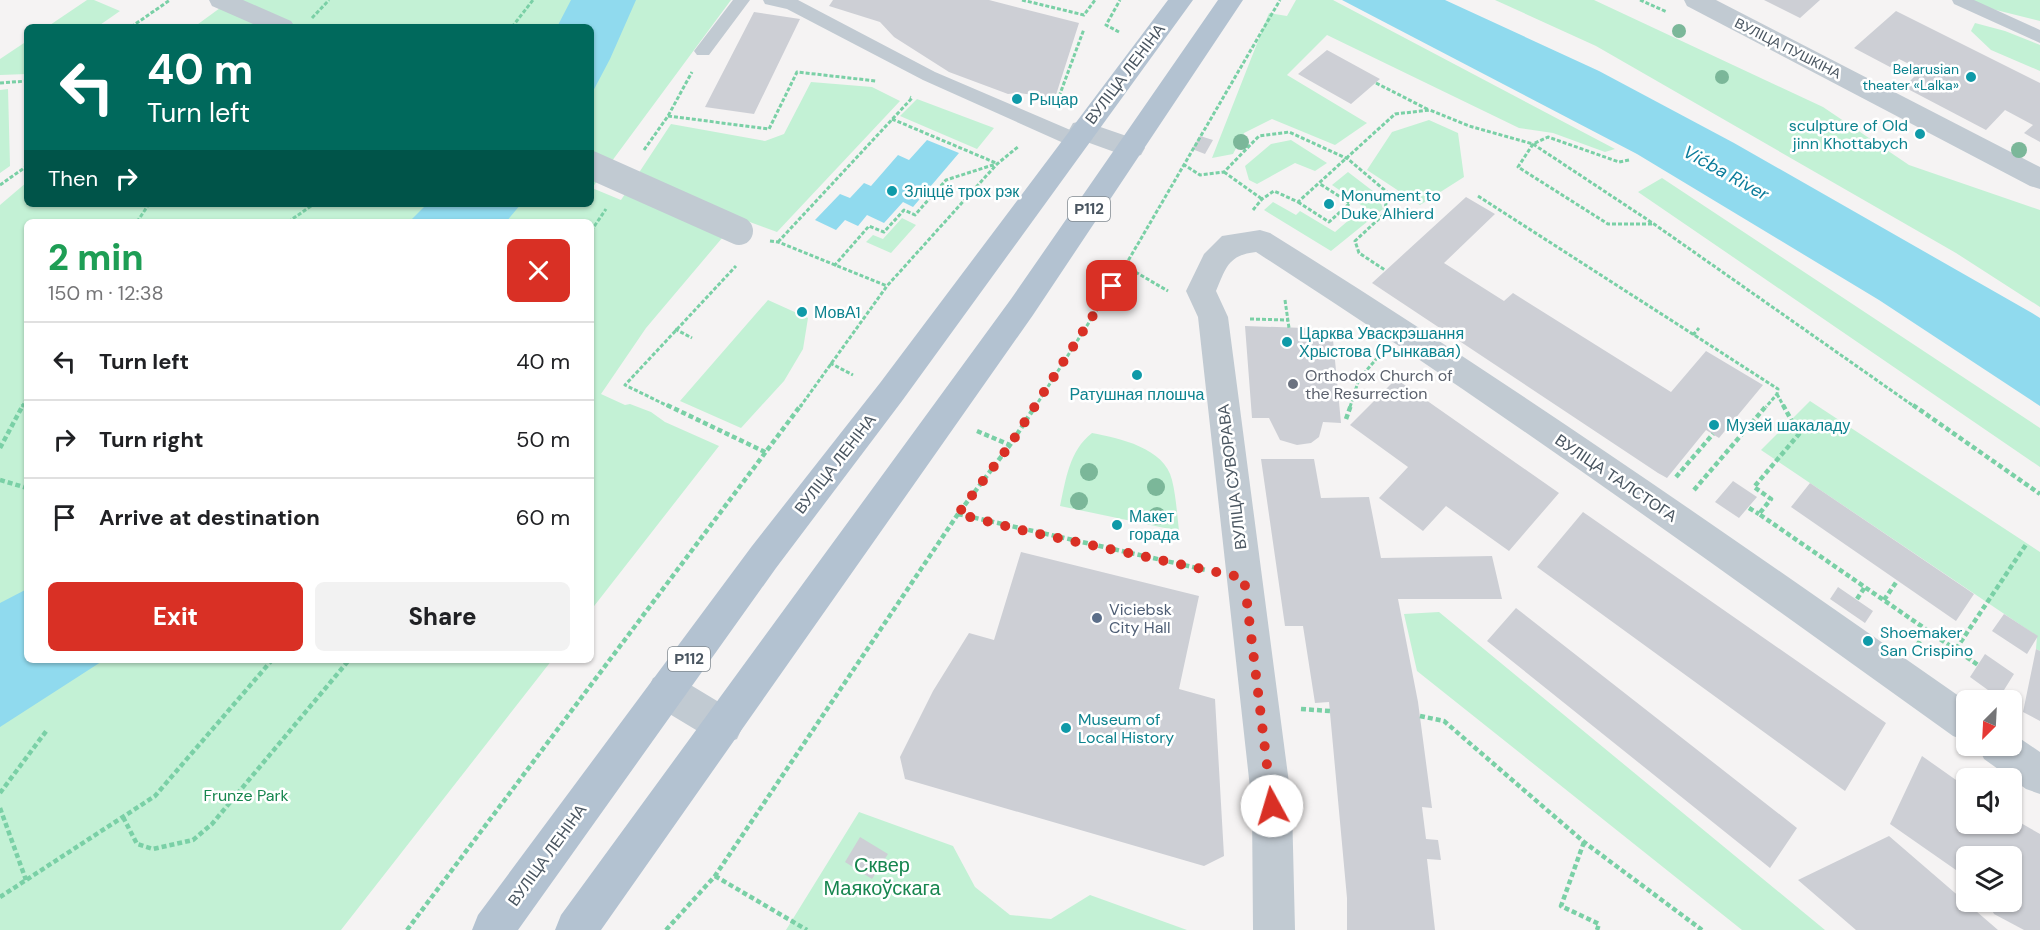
<!DOCTYPE html>
<meta charset="utf-8">
<style>
:root{--surface:#fff;--page:#f2f2f2;--text:#202124;--muted:#757577;--line:#e0e0e0;--accent:#d93025}
body{margin:0;font-family:"DM Sans",sans-serif;background:var(--page);color:var(--text);height:100vh;display:flex;flex-direction:column;font-size:22px;white-space:nowrap}
*{box-sizing:border-box;margin:0}
p{font-size:20px;color:var(--muted)}
.icon{flex:none;width:33px;height:33px;fill:none;stroke:currentColor;stroke-width:2;stroke-linecap:round;stroke-linejoin:round}
.map{position:relative;flex:1;overflow:hidden}
.drawer{position:absolute;left:24px;top:219px;width:570px;height:444px;display:flex;flex-direction:column;background:var(--surface);border-radius:9px;box-shadow:0 2px 4px #0004}
.drawer>*{flex:none}
.hud{position:absolute;left:24px;top:24px;width:570px;height:183px;border-radius:9px;box-shadow:0 2px 4px #0004;background:#00695c;color:#fff;overflow:hidden}
.needle{width:39px;rotate:204deg}
.controls{position:absolute;left:1956px;top:690px;display:grid;gap:12px}
.controls a{display:grid;place-items:center;width:66px;height:66px;border-radius:9px;background:var(--surface);box-shadow:0 2px 4px #0004;font-size:30px}
.pin{position:absolute;display:grid;place-items:center;width:51px;height:51px;color:#fff;margin:-26px;border-radius:12px;box-shadow:0 3px 9px #0006}
.me{position:absolute;width:66px;margin:-33px;rotate:354deg;stroke-linejoin:round;filter:drop-shadow(0 0 4px #0008)}
.turn{display:flex;align-items:center;gap:21px;height:126px;padding:0 24px;font-size:27px}
.turn .icon{width:78px;height:78px;stroke-width:2.5}
.turn b{display:block;font-size:42px;line-height:51px}
.then{display:flex;align-items:center;height:57px;padding:0 24px;background:#0003;gap:12px;font-size:22px}
.round{display:grid;place-items:center;flex:none;width:63px;height:63px;border-radius:9px;background:var(--page)}
.overview{display:flex;align-items:center;justify-content:space-between;height:102px;padding:0 24px}
h1{font-size:36px;font-weight:800;line-height:45px;color:#1e9e55}
.cta{display:flex;gap:12px;margin-top:auto;padding:12px 24px}
.cta a{flex:1;height:69px;border-radius:9px;background:var(--accent);color:#fff;font-size:24px;font-weight:800;line-height:69px;text-align:center}
.cta a+a{background:var(--page);color:var(--text)}
ul{padding:0;list-style:none}
li{display:flex;align-items:center;gap:18px;height:78px;padding:0 24px;border-top:2px solid var(--line)}
li div{flex:1}
li b{display:block;font-size:22px}
li em{font-style:normal}
.map>svg:first-child{display:block}
.green{fill:#c3f1d5}
.water{fill:#90daee}
.building{fill:#cdcfd5}
.lines{fill:none;stroke-linecap:round;stroke-linejoin:round}
.path-far1{stroke:#7ad0a6;stroke-width:3;stroke-dasharray:4 2;stroke-linecap:butt}
.path{stroke:#7ad0a6;stroke-width:4.5;stroke-dasharray:5 3;stroke-linecap:butt}
.service{fill:#c1cad2;fill-rule:evenodd}
.pedestrian{fill:#c1cad2;fill-rule:evenodd}
.minor{fill:#c1cad2;fill-rule:evenodd}
.primary{fill:#b3c2d1;fill-rule:evenodd}
.pedestrian-bridge{stroke:#c1cad2;stroke-width:28}
.tree{fill:#7bb799}
.route{stroke:#d93025;stroke-width:10;stroke-dasharray:0 18}
.culture-dot{fill:#0f9aa8;stroke:#fff;stroke-width:2}
.worship-dot{fill:#6b7280;stroke:#fff;stroke-width:2}
.service-dot{fill:#5c6f8a;stroke:#fff;stroke-width:2}
.labels{text-anchor:middle;dominant-baseline:central;stroke-width:5;stroke-linejoin:round;paint-order:stroke}
.far-street-label{font-size:14px;fill:#4a5661;stroke:#fff}
.far-culture-label{font-size:14px;fill:#0d838f;stroke:#fff;text-anchor:end}
.shield{fill:#fff;stroke:#808990;stroke-width:1.5}
.shield-label{font-size:15px;font-weight:bold;fill:#4a5661}
.street-label{font-size:16px;fill:#4a5661;stroke:#fff}
.culture-label{font-size:16px;fill:#0d838f;stroke:#fff;text-anchor:start}
.worship-label{font-size:16px;fill:#5b616d;stroke:#fff;text-anchor:start}
.service-label{font-size:16px;fill:#4e5e75;stroke:#fff;text-anchor:start}
.park-label{font-size:16px;fill:#17864f;stroke:#fff}
.water-label{font-size:18px;font-style:italic;fill:#0c7c9b;stroke:#fff}
.near-park-label{font-size:20px;fill:#17864f;stroke:#fff}
</style>
<div class="map">
<svg width="2040" height="930" viewBox="0 0 2040 930">
<rect width="100%" height="100%" fill="#f5f3f3"/>
<path class="green" d="M87 0H94L120 11 97 27H47Z
M231 0H731L592 188 621 200 671 124 765 141 784 134 811 82 872 87 900 101 777 232 739 218 646 328 601 394 625 405 630 404 651 412 665 422 719 446 591 610V222H27V660H552L341 930H0V205L27 182V204H591V27H194Z
M1296 0H1333L1615 149 1605 152 1553 133 1519 128 1327 35 1287 75 1367 123 1335 145 1272 119 1244 133 1233 154 1212 158 1269 13 1287 16Z
M1495 0H1594L1823 107 1909 165 2040 210V307L1956 253 1596 46Z
M1971 0H2040V21L1992 9Z
M1975 23 2005 31 2040 45V71L1991 50 1971 31Z
M27 41V74L0 75V59Z
M8 89 10 166 0 173V90Z
M917 99 994 128 977 149 900 116Z
M1429 120 1458 133 1464 177 1420 205 1367 170 1392 132Z
M1291 140 1327 163 1315 171 1295 163 1257 184 1249 180 1245 166 1271 144Z
M1348 172 1378 195 1383 209 1331 251 1264 210 1273 202 1296 215 1300 211 1335 232 1364 207 1332 185Z
M1662 178 2040 428V467L1638 192Z
M902 218 916 225 891 253 866 242 873 235 883 239Z
M768 300 808 318 803 349 784 381 741 428 680 401Z
M1810 401 2040 552V651L2036 649 2037 636 1761 450Z
M1092 433C1119 438 1165 448 1172 480 1176 496 1177 514 1179 531L1060 506C1066 479 1069 451 1092 433Z
M1439 612 1825 930H1742L1417 671 1404 614Z
M859 812 953 846 975 887 1010 915 1051 919 1090 895 1187 930H786Z"/>
<path class="water" d="M571 0H636L610 59 591 95V27H557Z
M1342 0H1445L1599 71 1734 143 2032 313 2040 318V406L1879 300 1637 154Z
M927 140 959 153 913 207 903 202 884 223 867 215 858 226 845 220 836 230 815 220 840 194 850 198 864 183 871 186 898 155 909 160Z
M427 204H521L506 222H409Z
M27 589V660H104L0 727V603Z"/>
<path class="building" d="M833 0H989L1079 23 1055 98 1019 93 1008 94 949 72 894 37 880 22 829 6Z
M1764 0H1820L1800 18Z
M1896 11 2040 83V142L2024 133 2033 125 2005 110 1986 130 1904 87 1921 70 1899 59 1890 67 1854 48Z
M754 12 800 19 754 114 705 107Z
M1327 50 1380 79 1351 104 1298 74Z
M1200 136 1213 140 1205 154 1192 149Z
M1466 197 1495 214 1444 263 1504 301 1513 293 1671 392 1706 351 1763 385 1719 438 1706 430 1667 478 1658 473 1372 283Z
M1245 326 1332 329 1341 423 1323 422 1319 437 1311 443 1297 445 1280 440 1269 418H1252Z
M1396 379 1559 493 1509 551 1446 506 1423 531 1379 498 1408 467 1350 425Z
M1261 459H1314L1321 498 1369 497 1381 558 1492 556 1502 599H1398L1418 702 1432 808 1422 807 1426 839 1438 840 1441 860 1427 859 1435 930H1347V898L1329 702 1315 703 1303 626H1285Z
M1733 481 1757 497 1739 518 1715 502Z
M1810 483 1974 594 1956 621 1791 507Z
M1583 512 1886 723 1845 791 1537 567Z
M1021 552 1199 596 1179 689 1215 699 1224 856 1204 866 905 779 900 757 933 691 969 633 994 640Z
M1838 587 1873 611 1865 623 1830 599Z
M1516 608 1797 828 1770 868 1487 641Z
M2004 614 2038 636 2027 654 1992 631Z
M2036 649 2040 651V721L2023 712Z
M1985 654 2014 674 1999 698 1970 677Z
M1922 756 1966 787V824H2012V818L2040 834V930H2024L1994 914 1988 902H2012V856H1966V877L1890 824Z
M1889 836 1998 930H1856L1798 880Z
M860 837 888 854 872 879 845 862Z"/>
<g class="lines">
<path class="path-far1" d="M1022 0 1084 15 1095 0
M1640 0 1667 12
M312 18 329 0
M131 27 170 0
M512 27 533 0
M1119 32 1106 25 1120 0
M0 83 27 81
M1376 83 1429 110
M1057 102 1084 29
M668 116 769 129 797 72 876 81
M892 119 996 163
M644 150 668 116 692 72
M1629 160 1619 162 1548 137 1533 144 1518 167 1608 224H1654
M1183 164 1200 175 1224 172 1259 136 1289 132 1348 159 1388 193 1384 214 1355 241 1359 253 1385 270
M1224 172 1262 199
M0 185 27 166
M1478 196 1778 389 1777 394 1766 407
M1298 202 1329 222 1350 203 1320 184
M1253 210 1262 199 1274 191 1298 202 1395 114 1430 110 1469 126 1533 144 1654 224 1915 407
M137 222 149 204
M288 222 314 204
M591 231 606 209
M770 241 778 242 887 286
M778 242 912 98 910 97
M834 266 869 226 884 232 904 210 915 215 946 180 996 164
M1125 266 1168 291
M1285 300 1289 328
M1250 319 1288 320
M675 329 692 338
M1693 335 1699 328
M830 363 853 375
M1777 394 1784 407
M22 407 27 398
M670 407 625 385 736 266
M800 407 887 286 997 164 1019 146
M1035 407 1125 266 1280 0
M1350 407 1359 379 1378 357"/>
<path class="path" d="M667 405 767 453
M1783 405 1799 434 1754 487 1771 499 1759 514 1927 630 1918 644
M1913 405 2040 494
M1346 419 1351 405
M977 431 1010 445
M0 448 23 405
M1676 477 1713 434
M0 480 27 488
M1694 490 1767 405
M1749 508 1759 514
M958 514 1206 570
M1857 599 1865 587
M1884 600 1897 581
M1927 630 1978 665
M1956 649 2027 543
M1301 709 1330 711
M1420 716 1444 721 1584 842 1702 930
M0 793 47 730
M0 808 26 880
M123 817 137 844 153 849 193 840 212 824 349 660
M1584 842 1561 906 1599 924 1597 930
M715 876 807 930
M0 897 155 796 272 660
M407 930 801 405
M666 930 715 876 958 514 1010 445 1036 405"/>
<path class="service" d="M733 0H750L709 55H697L694 51 697 47Z
M763 0H798L935 72 1082 135 1084 140 1082 145 1075 147 1068 145 923 80 787 9 765 4Z
M1952 0H1974L2040 30V43L1954 4Z"/>
<path class="pedestrian" d="M209 0H243L291 21 295 27H260L212 6Z
M1684 0H1716L2040 167V189L2030 186 1687 6Z"/>
<path class="minor" d="M1083 121 1141 141 1145 148 1141 155 1131 158 1073 137 1069 130 1073 123Z
M1260 230 1270 233C1508 381 1737 541 1966 701V741L1953 736C1723 571 1494 405 1256 252 1228 255 1226 268 1216 291L1228 317 1292 806 1295 930H1253L1252 806 1198 317 1186 291 1204 254 1222 236Z
M666 673 679 678 737 713 743 726 737 739 724 744 711 739 653 704 647 691 653 678Z
M2012 733 2040 752V794L2026 789 1984 759 1978 746H2012Z"/>
<path class="primary" d="M1168 0H1193L902 401 776 568 518 930H472L478 915 752 546 880 383Z
M1218 0H1243L1033 315 601 930H555L561 915 1011 299Z"/>
<path class="pedestrian-bridge" d="M591 165 739 231"/>
</g>
<g class="tree">
<circle cx="1679" cy="31" r="7"/>
<circle cx="1722" cy="77" r="7"/>
<circle cx="1241" cy="142" r="8"/>
<circle cx="2019" cy="150" r="8"/>
<circle cx="1089" cy="472" r="9"/>
<circle cx="1156" cy="487" r="9"/>
<circle cx="1079" cy="501" r="9"/>
<circle cx="1157" cy="516" r="9"/>
</g>
<g class="lines">
<path class="route" d="M1112 286 1010 445 958 514 1021 530 1244 578 1272 806"/>
</g>
<g class="culture-dot">
<circle cx="1971" cy="77" r="6"/>
<circle cx="1017" cy="99" r="6"/>
<circle cx="1920" cy="134" r="6"/>
<circle cx="892" cy="191" r="6"/>
<circle cx="1329" cy="204" r="6"/>
<circle cx="802" cy="312" r="6"/>
<circle cx="1287" cy="342" r="6"/>
<circle cx="1137" cy="375" r="6"/>
<circle cx="1714" cy="425" r="6"/>
<circle cx="1117" cy="525" r="6"/>
<circle cx="1868" cy="641" r="6"/>
<circle cx="1066" cy="728" r="6"/>
</g>
<circle class="worship-dot" cx="1293" cy="384" r="6"/>
<circle class="service-dot" cx="1097" cy="618" r="6"/>
<g class="labels">
<g class="far-street-label">
<text transform="translate(1788 48) rotate(27)">ВУЛІЦА ПУШКІНА</text>
</g>
<g class="far-culture-label">
<text x="1959" y="69">Belarusian<tspan x="1959" dy="16">theater «Lalka»</tspan></text>
</g>
<g class="shield">
<rect x="1068" y="197" width="42" height="24" rx="4.5"/>
<rect x="668" y="647" width="42" height="24" rx="4.5"/>
</g>
<g class="shield-label">
<text x="1089" y="209">Р112</text>
<text x="689" y="659">Р112</text>
</g>
<g class="street-label">
<text transform="translate(1125 74) rotate(-53)">ВУЛІЦА ЛЕНІНА</text>
<text transform="translate(835 464) rotate(-52)">ВУЛІЦА ЛЕНІНА</text>
<text transform="translate(1232 477) rotate(-97)">ВУЛІЦА СУВОРАВА</text>
<text transform="translate(1616 478) rotate(34)">ВУЛІЦА ТАЛСТОГА</text>
<text transform="translate(547 855) rotate(-54)">ВУЛІЦА ЛЕНІНА</text>
</g>
<g class="culture-label">
<text x="1029" y="99">Рыцар</text>
<text x="1908" y="125" text-anchor="end">sculpture of Old<tspan x="1908" dy="18">jinn Khottabych</tspan></text>
<text x="904" y="191">Зліццё трох рэк</text>
<text x="1341" y="195">Monument to<tspan x="1341" dy="18">Duke Alhierd</tspan></text>
<text x="814" y="312">МовА1</text>
<text x="1299" y="333">Царква Уваскрэшання<tspan x="1299" dy="18">Хрыстова (Рынкавая)</tspan></text>
<text x="1137" y="394" text-anchor="middle">Ратушная плошча</text>
<text x="1726" y="425">Музей шакаладу</text>
<text x="1129" y="516">Макет<tspan x="1129" dy="18">горада</tspan></text>
<text x="1880" y="632">Shoemaker<tspan x="1880" dy="18">San Crispino</tspan></text>
<text x="1078" y="719">Museum of<tspan x="1078" dy="18">Local History</tspan></text>
</g>
<g class="worship-label">
<text x="1305" y="375">Orthodox Church of<tspan x="1305" dy="18">the Resurrection</tspan></text>
</g>
<g class="service-label">
<text x="1109" y="609">Viciebsk<tspan x="1109" dy="18">City Hall</tspan></text>
</g>
<g class="park-label">
<text x="246" y="795">Frunze Park</text>
</g>
<g class="water-label">
<text transform="translate(1726 173) rotate(29)">Vićba River</text>
</g>
<g class="near-park-label">
<text x="882" y="865">Сквер<tspan x="882" dy="23">Маякоўскага</tspan></text>
</g>
</g>
</svg>
<div class="controls">
<a><svg class="needle" viewBox="-14 -14 28 28"><path d="M0-13l5 13h-10z" fill="#e53935"/><path d="M0 13l5-13h-10z" fill="#757577"/></svg></a>
<a><svg class="icon" aria-label="sound" viewBox="0 0 24 24"><path d="M4 9h4l5-4v14l-5-4H4zM17 9q2 3 0 6"/></svg></a>
<a><svg class="icon" aria-label="layers" viewBox="0 0 24 24"><path d="M12 4l9 5-9 5-9-5zM3 14l9 5 9-5"/></svg></a>
</div>
<div class="pin" style="left:1112px;top:286px;background:#d93025"><svg class="icon" aria-label="arrive" viewBox="0 0 24 24"><path d="M6 21V4h12l-3 4 3 4H6"/></svg></div>
<svg class="me" style="left:1272px;top:806px" viewBox="-20 -20 40 40"><circle r="19" fill="#fff"/><path d="M0-13L10 11 0 6-10 11z" fill="#d93025"/></svg>
<div class="hud">
<div class="turn"><svg class="icon" aria-label="left" viewBox="0 0 24 24"><path d="M17 20v-9H6M10 6l-5 5 5 5"/></svg><div><b>40 m</b>Turn left</div></div>
<div class="then">Then<svg class="icon" aria-label="right" viewBox="0 0 24 24"><path d="M7 20v-9h11M14 6l5 5-5 5"/></svg></div>
</div>
<section class="drawer">
<div class="overview"><div><h1>2 min</h1><p>150 m · 12:38</p></div><a class="round" style="background:#d93025;color:#fff"><svg class="icon" aria-label="close" viewBox="0 0 24 24"><path d="M6 6l12 12M18 6L6 18"/></svg></a></div>
<ul>
<li><svg class="icon" aria-label="left" viewBox="0 0 24 24"><path d="M17 20v-9H6M10 6l-5 5 5 5"/></svg><div><b>Turn left</b></div><em>40 m</em></li>
<li><svg class="icon" aria-label="right" viewBox="0 0 24 24"><path d="M7 20v-9h11M14 6l5 5-5 5"/></svg><div><b>Turn right</b></div><em>50 m</em></li>
<li><svg class="icon" aria-label="arrive" viewBox="0 0 24 24"><path d="M6 21V4h12l-3 4 3 4H6"/></svg><div><b>Arrive at destination</b></div><em>60 m</em></li>
</ul>
<div class="cta"><a>Exit</a><a>Share</a></div>
</section>
</div>
